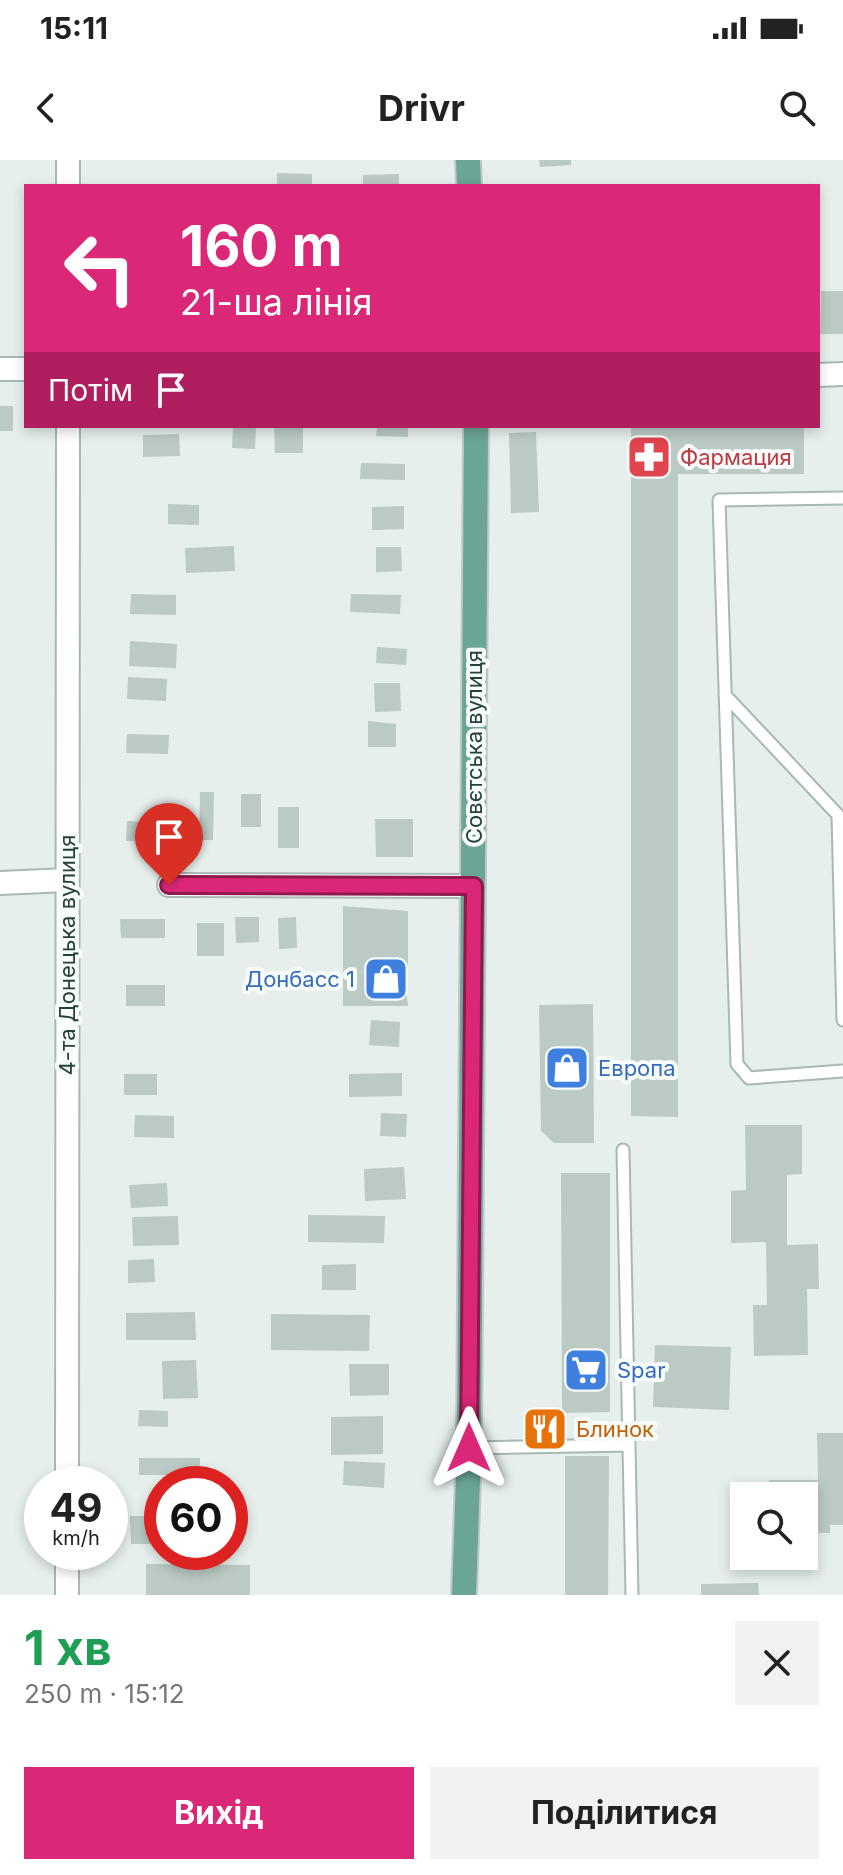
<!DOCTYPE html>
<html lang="uk">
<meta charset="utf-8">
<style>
:root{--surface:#fff;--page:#f2f2f2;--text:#222;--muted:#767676;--accent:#db2777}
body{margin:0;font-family:Inter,sans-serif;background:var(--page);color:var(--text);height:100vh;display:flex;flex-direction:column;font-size:30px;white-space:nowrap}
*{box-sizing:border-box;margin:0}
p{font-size:26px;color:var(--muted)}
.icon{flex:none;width:44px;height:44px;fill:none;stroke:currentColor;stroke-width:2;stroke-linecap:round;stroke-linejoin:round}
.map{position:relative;height:1435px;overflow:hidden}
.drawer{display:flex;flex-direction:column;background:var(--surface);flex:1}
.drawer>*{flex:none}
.guide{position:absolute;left:24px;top:24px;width:796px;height:244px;border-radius:0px;box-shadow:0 4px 12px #0003;background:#db2777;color:#fff;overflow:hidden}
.buttons{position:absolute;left:730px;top:1322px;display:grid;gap:16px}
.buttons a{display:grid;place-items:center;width:88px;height:88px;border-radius:0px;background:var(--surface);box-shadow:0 4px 12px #0003;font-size:40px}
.speed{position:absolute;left:24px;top:1306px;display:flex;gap:16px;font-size:40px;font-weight:700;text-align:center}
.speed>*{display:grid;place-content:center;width:104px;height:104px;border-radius:50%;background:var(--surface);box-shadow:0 4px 12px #0003;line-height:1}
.speed small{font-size:20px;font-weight:400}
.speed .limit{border:12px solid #d22;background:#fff;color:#111}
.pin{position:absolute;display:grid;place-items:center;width:68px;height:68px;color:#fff;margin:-82px -34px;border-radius:50% 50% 50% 0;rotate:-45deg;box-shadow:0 0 8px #0007}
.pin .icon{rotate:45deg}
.me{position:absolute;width:88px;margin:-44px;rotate:0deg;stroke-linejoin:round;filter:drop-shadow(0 0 6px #0008)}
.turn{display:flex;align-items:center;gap:28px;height:168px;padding:0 24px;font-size:36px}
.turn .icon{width:104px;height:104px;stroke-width:2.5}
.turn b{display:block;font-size:56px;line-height:68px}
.then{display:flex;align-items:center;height:76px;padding:0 24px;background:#0003;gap:16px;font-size:30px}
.round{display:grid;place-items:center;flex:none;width:84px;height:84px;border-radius:0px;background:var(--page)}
.head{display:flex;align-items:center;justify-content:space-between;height:136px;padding:0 24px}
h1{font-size:48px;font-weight:700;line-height:60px;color:#1e9e55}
.cta{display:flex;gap:16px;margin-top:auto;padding:16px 24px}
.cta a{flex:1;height:92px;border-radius:0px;background:var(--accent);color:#fff;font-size:32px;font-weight:700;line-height:92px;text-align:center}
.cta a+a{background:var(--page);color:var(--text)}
.status{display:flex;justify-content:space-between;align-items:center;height:56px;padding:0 40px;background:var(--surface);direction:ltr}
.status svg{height:22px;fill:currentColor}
header{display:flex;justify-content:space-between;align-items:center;height:104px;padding:0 24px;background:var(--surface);font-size:36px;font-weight:700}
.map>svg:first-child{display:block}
.building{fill:#bbcac4}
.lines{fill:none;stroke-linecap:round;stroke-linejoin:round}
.lane-casing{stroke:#a8b8b2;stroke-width:15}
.street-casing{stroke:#a8b8b2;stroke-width:26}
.primary-casing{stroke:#c2cac8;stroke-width:28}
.lane{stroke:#fff;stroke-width:11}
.street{stroke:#fff;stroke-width:22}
.primary{stroke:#6aa596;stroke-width:24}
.route-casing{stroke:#8e194d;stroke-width:20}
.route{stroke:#db2777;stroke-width:14}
.labels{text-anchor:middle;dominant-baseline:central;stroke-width:8;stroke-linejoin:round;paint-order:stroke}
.health-label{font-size:22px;fill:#be3a42;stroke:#f7fbf9;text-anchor:start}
.street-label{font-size:22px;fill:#24423a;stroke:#f7fbf9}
.shop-label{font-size:22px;fill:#366cbe;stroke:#f7fbf9;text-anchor:start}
.food-label{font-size:22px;fill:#c56008;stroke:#f7fbf9;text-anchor:start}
</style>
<div class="status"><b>15:11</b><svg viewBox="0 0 49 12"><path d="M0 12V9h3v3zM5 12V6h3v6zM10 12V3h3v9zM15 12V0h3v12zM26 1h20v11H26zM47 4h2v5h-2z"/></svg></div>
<header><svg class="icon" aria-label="back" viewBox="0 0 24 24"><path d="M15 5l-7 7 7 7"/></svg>Drivr<svg class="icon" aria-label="search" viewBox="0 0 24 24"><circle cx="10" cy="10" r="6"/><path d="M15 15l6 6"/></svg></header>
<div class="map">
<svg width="843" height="1435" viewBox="0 0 843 1435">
<rect width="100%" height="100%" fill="#e6efeb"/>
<path class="building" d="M539 0H571V5L540 7Z
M277 13 312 14V26H277Z
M399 14V26H363V15Z
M821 131H843V174H820Z
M0 246H13V271H0Z
M233 266H256L255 289 232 288Z
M274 266H303V293H275Z
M377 266H408V277L376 276Z
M631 268H804V314H678V957L631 956Z
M536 272 539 352 511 353 509 273Z
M179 274 180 296 143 297V275Z
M361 303 405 304V320L360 319Z
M168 344 199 345V365L168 364Z
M404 346V369L372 370V347Z
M234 386 235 411 186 413 185 388Z
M376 387H401L402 411 376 412Z
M131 434 176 435V455L130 454Z
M351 434 401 435 400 454 350 452Z
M130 481 177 484 176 508 129 506Z
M377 487 407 489 406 505 376 503Z
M128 517 167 519 166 541 127 539Z
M374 523H400L401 551 375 552Z
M368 561 396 564V587H368Z
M127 574 169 575 168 594 126 593Z
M200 632H214L213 680H199Z
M241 634H261V667H241Z
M278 647H299V688H278Z
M375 659H413V697H376Z
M127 661 168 663 167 682 126 681Z
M343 746 408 751V811L355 812 404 814 408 846H343Z
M235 757H259V782L236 783Z
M296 757 297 788 279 789 278 758Z
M120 759H165V778H121Z
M197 763H224V796H197Z
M126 825H165V846H126Z
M593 844 594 983H554L541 971 539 845Z
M371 860 400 862 399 887 369 885Z
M402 913V936L349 937V914Z
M124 914H157V935H124Z
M381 953 407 954 406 977 380 976Z
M135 955 174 956V978L134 977Z
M745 965H802V1014L787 1015V1085L818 1084 819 1129H807L808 1195 754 1196 753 1145H767L766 1082 731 1083V1031L746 1030Z
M404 1007 406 1039 365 1041 364 1009Z
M561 1013H610V1252L562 1253Z
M167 1023 168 1046 131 1048 129 1025Z
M308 1055 385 1056 384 1083 308 1082Z
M178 1056 179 1085 133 1086 132 1057Z
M154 1099 155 1122 128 1123V1100Z
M356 1104V1130H322V1105Z
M195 1152 196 1180H126V1153Z
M271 1154 370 1155 369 1191 271 1190Z
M655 1185 731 1187 729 1250 653 1247Z
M196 1200 198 1238 163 1239 162 1201Z
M349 1204H389V1235L350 1236Z
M139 1250 168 1251V1267L138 1266Z
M383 1256V1294L331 1295V1257Z
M817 1273H843V1365H830V1373H804V1336H769V1320H818Z
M565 1296H609L608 1435H565Z
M139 1298H200V1315H139Z
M344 1301 385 1303 384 1328 343 1325Z
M130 1356H160L161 1384H131Z
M146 1404 250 1405V1435H146Z
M758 1423 759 1435H701V1424Z"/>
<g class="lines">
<g class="lane-casing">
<path id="lane" d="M843 338 719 340 737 904 749 918 843 911
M725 535 838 655 843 860
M623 990 632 1435
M469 1288 629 1285"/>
</g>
<g class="street-casing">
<path id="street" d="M68 26V0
M0 209H26
M818 215 843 214
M0 723 67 720
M169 725 474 726
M67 1324 68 266
M67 1435V1392"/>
</g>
<g class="primary-casing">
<path id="primary" d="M468 0 469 26
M464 1435 469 1288 476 266"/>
</g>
<use href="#lane" class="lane"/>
<use href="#street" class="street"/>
<use href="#primary" class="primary"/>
</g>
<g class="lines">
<g class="route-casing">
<path id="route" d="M169 725 474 726 469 1288"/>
</g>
<use href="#route" class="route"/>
</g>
<defs>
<g id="pharmacy-square" transform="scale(2.3)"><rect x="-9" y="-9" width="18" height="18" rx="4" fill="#e0444e" stroke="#f7fbf9"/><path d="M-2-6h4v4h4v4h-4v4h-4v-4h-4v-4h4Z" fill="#fff"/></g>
<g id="shop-square" transform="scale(2.3)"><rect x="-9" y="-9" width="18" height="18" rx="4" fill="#3f7fe0" stroke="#f7fbf9"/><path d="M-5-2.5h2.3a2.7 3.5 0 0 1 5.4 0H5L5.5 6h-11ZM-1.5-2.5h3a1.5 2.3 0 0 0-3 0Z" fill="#fff"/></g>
<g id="supermarket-square" transform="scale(2.3)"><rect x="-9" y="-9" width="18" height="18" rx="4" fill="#3f7fe0" stroke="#f7fbf9"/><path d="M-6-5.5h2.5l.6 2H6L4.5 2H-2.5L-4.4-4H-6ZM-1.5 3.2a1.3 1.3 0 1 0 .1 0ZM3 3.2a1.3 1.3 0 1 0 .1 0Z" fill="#fff"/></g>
<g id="restaurant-square" transform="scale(2.3)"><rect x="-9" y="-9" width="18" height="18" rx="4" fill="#e8710a" stroke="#f7fbf9"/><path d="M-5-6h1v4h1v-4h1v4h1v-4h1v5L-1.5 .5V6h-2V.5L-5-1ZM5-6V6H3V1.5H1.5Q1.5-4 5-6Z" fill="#fff"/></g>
</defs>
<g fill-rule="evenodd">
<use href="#pharmacy-square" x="649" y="297"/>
<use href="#shop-square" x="386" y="819"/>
<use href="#shop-square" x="567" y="908"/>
<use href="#supermarket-square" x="586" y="1210"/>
<use href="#restaurant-square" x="545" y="1269"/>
</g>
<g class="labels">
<g class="health-label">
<text x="680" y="297">Фармация</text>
</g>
<g class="street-label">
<text transform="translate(474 587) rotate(-90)">Совєтська вулиця</text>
<text transform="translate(67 795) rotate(-90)">4-та Донецька вулиця</text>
</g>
<g class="shop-label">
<text x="355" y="819" text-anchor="end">Донбасс 1</text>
<text x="598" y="908">Европа</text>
<text x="617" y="1210">Spar</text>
</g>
<g class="food-label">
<text x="576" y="1269">Блинок</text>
</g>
</g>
</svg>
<div class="buttons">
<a><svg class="icon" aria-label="search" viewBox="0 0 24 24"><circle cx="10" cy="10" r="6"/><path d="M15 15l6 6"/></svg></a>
</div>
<div class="speed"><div>49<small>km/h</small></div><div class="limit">60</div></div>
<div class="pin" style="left:169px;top:725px;background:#d93025"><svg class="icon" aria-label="arrive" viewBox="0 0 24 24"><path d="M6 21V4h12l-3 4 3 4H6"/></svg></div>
<svg class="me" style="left:469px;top:1288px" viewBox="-20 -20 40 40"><path d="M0-17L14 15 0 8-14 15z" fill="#db2777" stroke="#fff" stroke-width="4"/></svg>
<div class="guide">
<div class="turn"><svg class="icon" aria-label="left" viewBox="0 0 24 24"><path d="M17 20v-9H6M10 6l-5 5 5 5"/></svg><div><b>160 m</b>21-ша лінія</div></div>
<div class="then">Потім<svg class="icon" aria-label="arrive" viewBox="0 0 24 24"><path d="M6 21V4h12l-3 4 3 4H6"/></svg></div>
</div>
</div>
<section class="drawer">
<div class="head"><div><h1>1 хв</h1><p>250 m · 15:12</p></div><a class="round"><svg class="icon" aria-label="close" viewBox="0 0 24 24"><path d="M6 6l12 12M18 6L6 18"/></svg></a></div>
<div class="cta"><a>Вихід</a><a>Поділитися</a></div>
</section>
